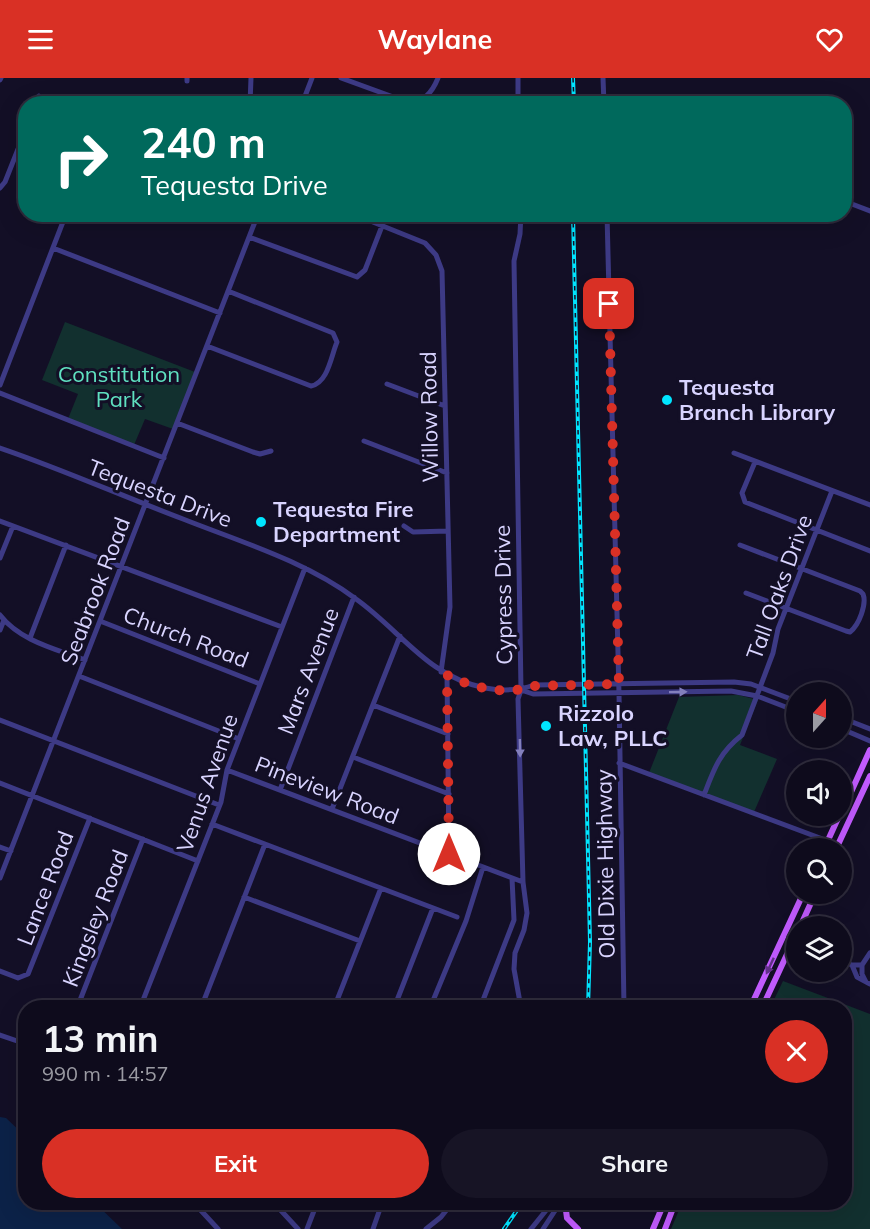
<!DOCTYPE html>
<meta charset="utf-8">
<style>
:root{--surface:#0e0b1c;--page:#171425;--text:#f1f3f6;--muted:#9b9ba3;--line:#2e2b3b;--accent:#d93025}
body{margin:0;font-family:Mulish,sans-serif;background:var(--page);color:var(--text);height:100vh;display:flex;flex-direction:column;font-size:22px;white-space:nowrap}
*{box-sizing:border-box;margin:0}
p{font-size:20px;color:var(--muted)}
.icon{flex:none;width:33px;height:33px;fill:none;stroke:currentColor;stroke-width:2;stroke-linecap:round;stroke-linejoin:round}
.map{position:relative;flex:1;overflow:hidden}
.details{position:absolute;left:18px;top:922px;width:834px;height:210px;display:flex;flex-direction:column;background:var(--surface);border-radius:24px;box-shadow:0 6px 24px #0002,0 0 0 2px var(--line)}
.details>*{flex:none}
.banner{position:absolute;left:18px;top:18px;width:834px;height:126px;border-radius:24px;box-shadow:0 6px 24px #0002,0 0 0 2px var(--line);background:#00695c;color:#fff;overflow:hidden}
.needle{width:39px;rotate:21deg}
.tools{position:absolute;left:786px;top:604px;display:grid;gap:12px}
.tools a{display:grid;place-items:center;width:66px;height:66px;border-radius:50%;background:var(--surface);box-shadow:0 6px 24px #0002,0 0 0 2px var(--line);font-size:30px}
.pin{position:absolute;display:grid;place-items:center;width:51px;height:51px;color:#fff;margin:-26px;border-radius:12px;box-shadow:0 3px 9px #0006}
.me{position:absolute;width:66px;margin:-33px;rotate:0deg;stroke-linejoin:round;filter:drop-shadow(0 0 4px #0008)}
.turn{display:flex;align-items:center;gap:21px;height:126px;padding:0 24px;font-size:27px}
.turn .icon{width:78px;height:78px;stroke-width:2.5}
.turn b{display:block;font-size:42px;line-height:51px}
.round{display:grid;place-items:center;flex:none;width:63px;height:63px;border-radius:32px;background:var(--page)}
.head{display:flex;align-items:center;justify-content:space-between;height:102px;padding:0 24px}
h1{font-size:36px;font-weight:700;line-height:45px}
.button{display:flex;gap:12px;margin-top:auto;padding:12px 24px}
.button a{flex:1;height:69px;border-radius:36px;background:var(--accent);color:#fff;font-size:24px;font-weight:700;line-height:69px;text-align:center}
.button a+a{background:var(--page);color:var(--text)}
header{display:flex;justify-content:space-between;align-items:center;height:78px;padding:0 24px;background:var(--accent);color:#fff;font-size:27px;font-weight:700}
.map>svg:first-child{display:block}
.green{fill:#12302f}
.water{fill:#0c2248}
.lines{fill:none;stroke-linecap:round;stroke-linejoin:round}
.minor{stroke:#3d3a85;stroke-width:5}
.major{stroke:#c25bff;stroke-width:6}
.rail-casing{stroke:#00e5ff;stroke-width:4}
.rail{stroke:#130f26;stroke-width:1.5;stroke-dasharray:4.5;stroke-linecap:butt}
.oneway{fill:#837fbc}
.oneway2{fill:#623188}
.route{stroke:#d93025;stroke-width:10;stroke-dasharray:0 18}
.poi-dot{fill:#00e5ff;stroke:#130f26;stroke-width:2}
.labels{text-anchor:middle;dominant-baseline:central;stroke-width:6;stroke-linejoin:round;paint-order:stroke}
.park-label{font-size:22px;fill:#5fe0c0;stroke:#130f26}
.poi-label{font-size:22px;font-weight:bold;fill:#d9d4ff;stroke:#130f26;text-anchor:start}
.street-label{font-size:22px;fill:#d9d4ff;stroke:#130f26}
</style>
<header><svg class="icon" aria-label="menu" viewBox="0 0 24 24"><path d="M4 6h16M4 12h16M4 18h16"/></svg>Waylane<svg class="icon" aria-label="heart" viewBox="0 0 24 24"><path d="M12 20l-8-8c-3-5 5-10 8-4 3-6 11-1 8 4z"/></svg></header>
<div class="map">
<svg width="870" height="1151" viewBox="0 0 870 1151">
<rect width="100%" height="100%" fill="#130f26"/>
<path class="green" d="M65 244 195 294 173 351 145 341 134 367 68 341 78 316 42 302Z
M738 617 758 622 740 667 777 681 754 734 649 695 679 619Z
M783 903 870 936V1151H671L682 1125H844V930H770Z"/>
<path class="water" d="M0 1039 6 1040 25 1058 26 1125H95L122 1151H0Z"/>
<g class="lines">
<path class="minor" d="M341 0 407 24C424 24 432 15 438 0
M518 0V26
M603 0 604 26
M0 2 1 0
M187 3V0
M36 26 39 18
M250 26 251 0
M302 26 312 0
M0 110 5 104 26 51
M844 123 870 133
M353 136 425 165 436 177 442 193 450 529 441 594
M607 136 619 615 624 930
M249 159 357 199 365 192 382 148
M53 170 220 235
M207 268 311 308C328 305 331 278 337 264L333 255 228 213
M387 306 445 328
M0 307 66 136
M0 315 164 380
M177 345 253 374 260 376 271 373
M364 363 447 395
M0 370C62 391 122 418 183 441 241 464 305 483 356 521 401 553 428 599 485 610 502 613 518 613 534 607L734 604 751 606 796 623
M734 375 870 427
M755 384 742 415 745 424 870 473
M0 443 282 549
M404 448 413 454 448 453
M740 467 860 513 863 516C867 526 859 547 850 554L846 553 746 515
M0 480 13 448
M0 537C20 563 56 571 85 582
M100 543 260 606
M0 552 4 542
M30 560 66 467
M447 597 449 776
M79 598 239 661
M521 612 533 616 731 613 757 618 796 633
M373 627 448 656
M842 640 870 651
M0 642 219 727
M842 651 870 663
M353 679 449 716
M619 685 828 763
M227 692 523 804
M0 705 198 783
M280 712 354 519
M704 717C714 691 719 675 742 657L773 575 778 551 832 413
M332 731 400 558
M212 746 457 839
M0 769 11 773
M0 800 258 136
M244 819 360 863
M842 883 852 887H862L870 875
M852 887 857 899 870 906
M862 887V896L866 904
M0 893 18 900 28 896 90 740
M77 930 143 761
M140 930 221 724 227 692 305 490
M201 930 265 766
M334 930 381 810
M394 930 433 830
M430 930 466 843 483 789
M480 930 514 842 512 800
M521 930 514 891 515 875 524 852 527 835 523 804 518 621 521 612 514 183 520 156 521 136
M0 957 26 966
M194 1125 218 1151
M274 1125 298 1151
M307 1151 317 1125
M373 1151 382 1125
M426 1151 441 1139 452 1125
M531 1151 552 1125
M543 1151 560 1125"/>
<path class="major" d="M842 734 870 672
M824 771 839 738
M836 771 870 698
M800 849 815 816
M750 930 803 816
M762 930 796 857
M565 1125 567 1140 578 1151
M653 1151 664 1125
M665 1151 675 1125"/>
<g class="rail-casing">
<path id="rail" d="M573 0 574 26
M573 136 590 864 588 930
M504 1151 522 1125"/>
</g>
<use href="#rail" class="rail"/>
</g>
<defs><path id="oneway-solid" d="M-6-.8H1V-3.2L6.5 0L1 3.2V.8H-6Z" transform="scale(1.5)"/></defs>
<g class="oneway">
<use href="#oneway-solid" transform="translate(678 614) rotate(-1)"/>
<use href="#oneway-solid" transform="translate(520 670) rotate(89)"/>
</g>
<use class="oneway2" href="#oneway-solid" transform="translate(770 888) rotate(115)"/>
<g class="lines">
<path class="route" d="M449 776 447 597C473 610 506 618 534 608L619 606 609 226"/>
</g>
<g class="poi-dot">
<circle cx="667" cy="322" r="6"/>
<circle cx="261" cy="444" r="6"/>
<circle cx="546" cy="648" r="6"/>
</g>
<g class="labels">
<g class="park-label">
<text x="119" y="296">Constitution<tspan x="119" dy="25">Park</tspan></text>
</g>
<g class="poi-label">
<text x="679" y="309">Tequesta<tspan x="679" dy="25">Branch Library</tspan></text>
<text x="273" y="431">Tequesta Fire<tspan x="273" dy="25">Department</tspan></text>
<text x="558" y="635">Rizzolo<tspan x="558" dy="25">Law, PLLC</tspan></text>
</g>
<g class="street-label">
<text transform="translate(429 339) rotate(-91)">Willow Road</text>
<text transform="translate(160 415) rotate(21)">Tequesta Drive</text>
<text transform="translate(779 509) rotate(-70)">Tall Oaks Drive</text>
<text transform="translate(95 513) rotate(-69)">Seabrook Road</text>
<text transform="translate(503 517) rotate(-91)">Cypress Drive</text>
<text transform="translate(186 559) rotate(21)">Church Road</text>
<text transform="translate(308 593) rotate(-69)">Mars Avenue</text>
<text transform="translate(207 705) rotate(-71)">Venus Avenue</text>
<text transform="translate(327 712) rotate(21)">Pineview Road</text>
<text transform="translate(605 786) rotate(-91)">Old Dixie Highway</text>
<text transform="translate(45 810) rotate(-69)">Lance Road</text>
<text transform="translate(95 840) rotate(-69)">Kingsley Road</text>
</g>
</g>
</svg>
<div class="tools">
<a><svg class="needle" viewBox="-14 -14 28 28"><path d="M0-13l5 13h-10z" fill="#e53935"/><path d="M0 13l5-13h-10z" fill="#9b9ba3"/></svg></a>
<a><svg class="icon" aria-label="sound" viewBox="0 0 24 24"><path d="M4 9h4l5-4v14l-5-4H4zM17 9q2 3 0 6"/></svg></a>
<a><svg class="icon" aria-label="search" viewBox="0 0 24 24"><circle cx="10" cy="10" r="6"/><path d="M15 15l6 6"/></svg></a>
<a><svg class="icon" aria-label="layers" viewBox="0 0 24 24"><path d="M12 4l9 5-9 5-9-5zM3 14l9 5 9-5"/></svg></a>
</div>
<div class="pin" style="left:609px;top:226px;background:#d93025"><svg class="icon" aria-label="arrive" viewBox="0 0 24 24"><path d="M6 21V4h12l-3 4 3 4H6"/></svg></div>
<svg class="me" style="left:449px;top:776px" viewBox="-20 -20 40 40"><circle r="19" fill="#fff"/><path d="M0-13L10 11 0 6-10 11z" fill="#d93025"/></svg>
<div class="banner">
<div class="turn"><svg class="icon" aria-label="right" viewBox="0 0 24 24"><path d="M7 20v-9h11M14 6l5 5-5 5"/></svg><div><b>240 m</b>Tequesta Drive</div></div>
</div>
<section class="details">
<div class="head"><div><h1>13 min</h1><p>990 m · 14:57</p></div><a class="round" style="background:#d93025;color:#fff"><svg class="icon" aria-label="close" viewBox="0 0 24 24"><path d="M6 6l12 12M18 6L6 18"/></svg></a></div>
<div class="button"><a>Exit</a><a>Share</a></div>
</section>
</div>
